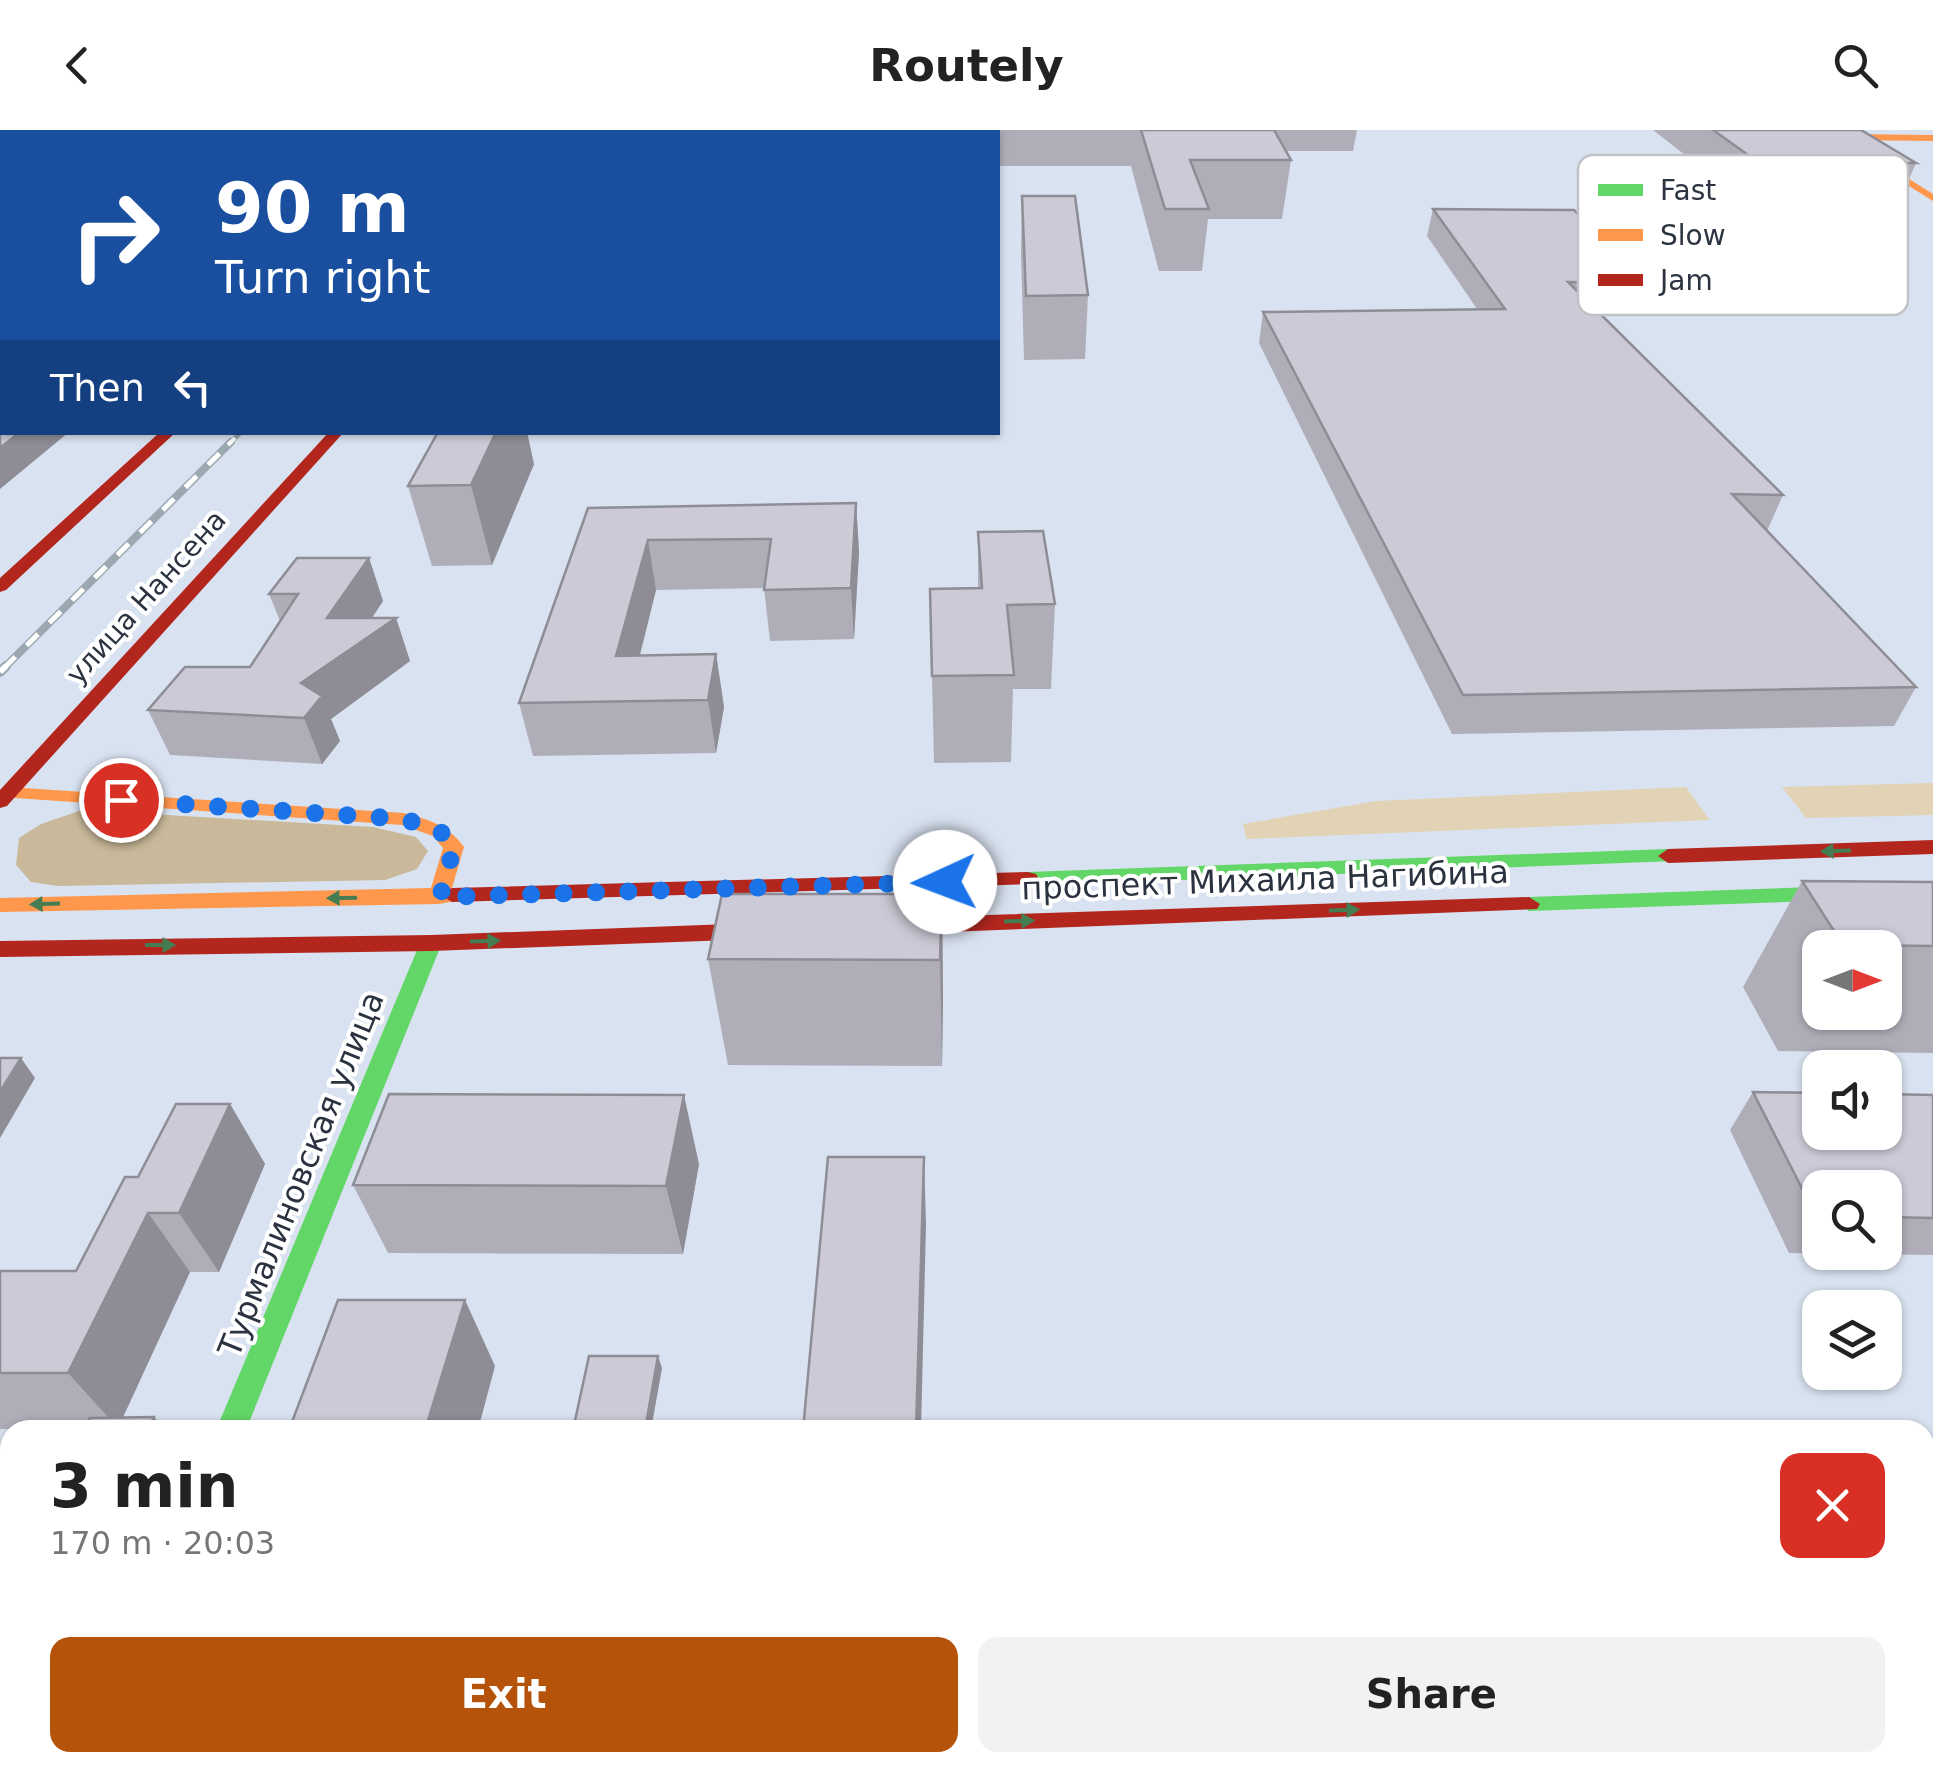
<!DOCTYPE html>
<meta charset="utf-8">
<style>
:root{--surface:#fff;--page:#f2f2f2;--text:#222;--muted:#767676;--accent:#b45309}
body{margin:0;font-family:"DejaVu Sans",sans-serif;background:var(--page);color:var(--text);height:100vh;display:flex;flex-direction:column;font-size:38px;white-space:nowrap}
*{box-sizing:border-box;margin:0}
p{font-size:32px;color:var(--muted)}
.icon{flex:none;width:55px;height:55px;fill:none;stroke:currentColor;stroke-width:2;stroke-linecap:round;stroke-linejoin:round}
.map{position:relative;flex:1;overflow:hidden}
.drawer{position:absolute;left:0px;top:1290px;width:1935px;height:352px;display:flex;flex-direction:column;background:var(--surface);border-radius:30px 30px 0 0;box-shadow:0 2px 8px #0004}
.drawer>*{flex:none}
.guide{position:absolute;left:0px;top:0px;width:1000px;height:305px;box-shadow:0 2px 8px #0004;background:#1a4fa0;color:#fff;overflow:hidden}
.needle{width:65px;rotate:90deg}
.buttons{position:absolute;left:1802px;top:800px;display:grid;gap:20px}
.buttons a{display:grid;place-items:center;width:100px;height:100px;border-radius:20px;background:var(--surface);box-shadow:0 2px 8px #0004;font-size:50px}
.pin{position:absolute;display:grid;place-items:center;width:85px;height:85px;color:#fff;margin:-42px;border:5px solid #fff;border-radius:50%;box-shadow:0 2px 10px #0007}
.me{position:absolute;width:110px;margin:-55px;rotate:268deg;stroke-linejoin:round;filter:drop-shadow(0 0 8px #0008)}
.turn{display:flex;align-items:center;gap:35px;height:210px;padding:0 50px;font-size:45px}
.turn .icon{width:130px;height:130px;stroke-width:2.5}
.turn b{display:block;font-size:70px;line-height:85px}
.then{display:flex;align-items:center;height:95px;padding:0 50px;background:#0003;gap:20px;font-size:38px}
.round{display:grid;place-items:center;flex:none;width:105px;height:105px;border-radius:20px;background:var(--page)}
.head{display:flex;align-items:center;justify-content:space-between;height:170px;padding:0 50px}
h1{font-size:60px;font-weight:700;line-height:75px}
.cta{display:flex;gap:20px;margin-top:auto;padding:20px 50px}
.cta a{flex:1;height:115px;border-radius:20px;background:var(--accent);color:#fff;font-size:40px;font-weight:700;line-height:115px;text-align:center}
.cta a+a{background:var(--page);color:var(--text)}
header{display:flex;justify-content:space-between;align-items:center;height:130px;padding:0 50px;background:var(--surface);font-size:45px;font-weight:700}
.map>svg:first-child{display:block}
.green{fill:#e2d3b6}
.forest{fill:#c9b99a}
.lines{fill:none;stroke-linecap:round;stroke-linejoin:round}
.fast{fill:#63d668;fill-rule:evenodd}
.slow{fill:#ff974d;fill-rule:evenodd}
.jam{fill:#b3261e;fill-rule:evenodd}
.rail-far2-casing{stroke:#9ca8b0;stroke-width:5}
.rail-far1-casing{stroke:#9ca8b0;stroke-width:8}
.rail-casing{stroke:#9ca8b0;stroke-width:10}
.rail-far2{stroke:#fff;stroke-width:4;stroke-dasharray:10;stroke-linecap:butt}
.rail-far1{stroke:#fff;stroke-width:5;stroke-dasharray:16;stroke-linecap:butt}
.rail{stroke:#fff;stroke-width:6;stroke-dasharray:20;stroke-linecap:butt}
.wall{fill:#afaeb8;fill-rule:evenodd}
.shaded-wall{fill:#8e8d96}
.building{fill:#cbcad6;stroke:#8e8d96;stroke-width:2.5}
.oneway{fill:#457c52}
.route{stroke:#1a73e8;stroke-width:18;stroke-dasharray:0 32.4}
.labels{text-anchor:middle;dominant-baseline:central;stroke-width:8;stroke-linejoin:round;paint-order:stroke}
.far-street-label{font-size:28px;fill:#2c3340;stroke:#fff}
.street-label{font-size:32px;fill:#2c3340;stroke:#fff}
.key{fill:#fff;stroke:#c0c2c6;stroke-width:2.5}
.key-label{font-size:28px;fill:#2c3340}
</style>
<header><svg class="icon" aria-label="back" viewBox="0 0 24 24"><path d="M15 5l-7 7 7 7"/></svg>Routely<svg class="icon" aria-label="search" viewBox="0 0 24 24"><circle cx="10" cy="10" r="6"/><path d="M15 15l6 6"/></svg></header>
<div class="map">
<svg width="1933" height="1642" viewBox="0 0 1933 1642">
<rect width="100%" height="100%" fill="#d9e2f0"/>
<path class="green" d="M1933 653V685L1806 688 1782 657Z
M1686 657 1710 690 1246 709 1243 694 1376 671Z"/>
<path class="forest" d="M82 680 373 697 416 707 428 721 417 739 385 750 58 756 31 752 16 735 19 708 41 694Z"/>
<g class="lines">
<path class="fast" d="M1668 719 1678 726 1675 731 1028 756 1017 749 1028 742Z
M1933 753V767L1529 781 1518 774 1529 767Z
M431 805 442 813 246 1300H216L420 813Z"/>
<path class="slow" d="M1839 4 1933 5V11L1847 10 1933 64V71L1840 13 1835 7Z
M8 657 404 683C430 690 448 695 464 717L452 758 463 765 460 770 439 774 0 782V768L431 758 443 718 433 706 402 695 1 667 0 660Z"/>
<path class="jam" d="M160 302H176L6 460 0 462V448Z
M329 302H344L7 676 0 678V660Z
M1933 710V724L1668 733 1658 726 1668 719Z
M1028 742 1036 744 1039 749 1036 754 452 772 441 765 452 758Z
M1529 767 1540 774 1537 779 868 805 857 797 868 789Z
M787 792 798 800 787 808 431 821 0 827V811L431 805Z
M76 1632H112L108 1642H72Z"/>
<g class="rail-far2-casing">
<path id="rail-far2" d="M228 315 241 302"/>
</g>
<g class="rail-far1-casing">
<path id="rail-far1" d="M4 538 231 312"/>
</g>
<g class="rail-casing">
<path id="rail" d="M0 542 6 536"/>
</g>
<use href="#rail-far2" class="rail-far2"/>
<use href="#rail-far1" class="rail-far1"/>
<use href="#rail" class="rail"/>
</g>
<path class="wall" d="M966 0H1357L1353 21H1285L1291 30 1282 89H1208L1202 141H1159L1131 36H998V2H966Z
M1653 0H1861L1916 33 1899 72 1744 71Z
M1022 66 1088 165 1085 229 1024 230 1021 123Z
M1433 79 1642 153 1632 183H1599L1783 365 1767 401 1916 557 1894 596 1452 604 1259 213 1263 182 1477 179 1427 106Z
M534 334 492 435 432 436 408 356Z
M856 373 859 422 854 509 770 511 764 458 656 460 640 526 716 524 724 577 716 623 533 626 519 573 588 378Z
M978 402 1055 474 1051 559H1013L1011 632 934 633 930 459 978 458Z
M369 428 383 471 372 488H396L410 531 331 589 340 611 322 634 170 625 148 580 250 537 280 491 269 464Z
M1802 751 1933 752V923L1778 921 1743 857ZM1820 818H1885V882H1820Z
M942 764 943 870 942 936 728 935 708 829Z
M1753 962 1933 965V1125L1789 1123 1730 1000ZM1820 1058H1885V1122H1820Z
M230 974 265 1034 219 1142H190L123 1287H154L165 1300 0 1299V1141H76L138 1047Z
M699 1034 683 1124 388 1123 353 1055Z
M1933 1446V1580L1925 1562V1452Z
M1933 1597V1642H1927L1923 1632H1925V1603Z
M1234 1632H1561L1564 1642H1235Z"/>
<path class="shaded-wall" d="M423 0H453L450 2H420Z
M2 159V193L0 195V161Z
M20 302H69L0 359V318Z
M496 302H527L534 334 492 435 471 355Z
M856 373 859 422 854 509 851 458Z
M648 410 656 460 628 571 616 526Z
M369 428 383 471 352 518 396 488 410 531 331 589 340 611 322 634 304 588 301 553 327 488Z
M716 524 724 577 716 623 708 570Z
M942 764 943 870 942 936 940 830Z
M21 928 35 948 0 1008V962Z
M684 965 699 1034 683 1124 666 1056Z
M230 974 265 1034 219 1142 179 1083Z
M924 1027 926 1095 921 1300H916Z
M148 1083 190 1142 118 1298 68 1243Z
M465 1170 495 1236 478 1300H425Z
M658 1226 662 1238 651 1300H645Z
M154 1287 165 1300H148Z
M823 1632H837L836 1642H822Z"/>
<path class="building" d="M0 0H423L420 2H2V159L0 161Z
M1141 0H1274L1291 30H1190L1209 79H1165Z
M1713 0H1861L1916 33 1758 32Z
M1022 66H1075L1088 165 1026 166Z
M1433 79 1574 80 1642 153 1568 152 1783 365 1732 364 1916 557 1463 565 1263 182 1505 179Z
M2 254V302H20L0 318V256Z
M438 302H496L471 355 408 356Z
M856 373 851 458 764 460 771 409 648 410 616 526 716 524 708 570 519 573 588 378Z
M1043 401 1055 474 1007 475 1014 545 932 546 930 459 982 458 978 402Z
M297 428H369L327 488H396L301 553 322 566 304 588 148 580 185 537H250L298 464H269Z
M1802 751 1933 752V816L1843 815Z
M722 764H942L940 830 708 829Z
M0 928H21L0 962Z
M1753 962 1820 963V1002H1885V964L1933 965V1088L1885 1087V1058H1820V1086H1816Z
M389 964 684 965 666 1056 353 1055Z
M176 974H230L179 1083H148L68 1243H0V1141H76L125 1047H138Z
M828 1027H924L916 1300H803Z
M338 1170H465L425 1300H289Z
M589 1226H658L645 1300H573Z
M154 1287 148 1300H84L90 1288Z
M688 1632H823L822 1642H687Z
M1249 1632H1561L1564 1642H1250Z"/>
<defs><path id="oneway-solid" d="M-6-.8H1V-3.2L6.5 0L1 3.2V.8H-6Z" transform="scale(2.5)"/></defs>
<g class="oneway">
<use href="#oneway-solid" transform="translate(1836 721) rotate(178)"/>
<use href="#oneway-solid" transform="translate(342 768) rotate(179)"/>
<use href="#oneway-solid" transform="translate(45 774) rotate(178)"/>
<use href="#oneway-solid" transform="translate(1344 780) rotate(-2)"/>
<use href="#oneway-solid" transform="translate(1019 791) rotate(-2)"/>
<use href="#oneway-solid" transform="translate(485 811) rotate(-2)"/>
<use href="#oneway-solid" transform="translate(160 815)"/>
</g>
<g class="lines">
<path class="route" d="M121 670 404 689 440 701 454 717 440 767 945 752"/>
</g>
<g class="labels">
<g class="far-street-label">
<text transform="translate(146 467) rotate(-48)">улица Нансена</text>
</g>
<g class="street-label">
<text transform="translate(1265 750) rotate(-2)">проспект Михаила Нагибина</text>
<text transform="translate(301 1044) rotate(-68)">Турмалиновская улица</text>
</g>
</g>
<rect x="1578" y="25" width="330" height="160" rx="15" class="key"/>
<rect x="1598" y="54" width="45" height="12" fill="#63d668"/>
<rect x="1598" y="99" width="45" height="12" fill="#ff974d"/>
<rect x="1598" y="144" width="45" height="12" fill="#b3261e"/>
<g class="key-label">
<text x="1660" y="70">Fast</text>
<text x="1660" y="115">Slow</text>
<text x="1660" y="160">Jam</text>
</g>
</svg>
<div class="buttons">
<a><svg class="needle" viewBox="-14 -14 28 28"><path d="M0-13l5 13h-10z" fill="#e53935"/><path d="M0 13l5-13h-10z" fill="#767676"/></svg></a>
<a><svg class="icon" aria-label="sound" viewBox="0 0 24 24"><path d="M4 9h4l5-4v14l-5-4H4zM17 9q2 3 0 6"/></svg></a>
<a><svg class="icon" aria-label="search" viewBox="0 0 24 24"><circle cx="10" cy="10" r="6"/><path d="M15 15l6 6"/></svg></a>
<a><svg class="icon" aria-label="layers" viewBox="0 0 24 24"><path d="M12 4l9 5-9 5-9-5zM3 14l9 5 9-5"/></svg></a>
</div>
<div class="pin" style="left:121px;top:670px;background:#d93025"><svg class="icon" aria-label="arrive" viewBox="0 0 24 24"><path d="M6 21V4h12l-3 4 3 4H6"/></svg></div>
<svg class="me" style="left:945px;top:752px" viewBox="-20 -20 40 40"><circle r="19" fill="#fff"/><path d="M0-13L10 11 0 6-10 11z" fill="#1a73e8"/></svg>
<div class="guide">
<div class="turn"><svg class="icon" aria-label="right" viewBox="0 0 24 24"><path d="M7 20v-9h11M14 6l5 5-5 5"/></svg><div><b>90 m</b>Turn right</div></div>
<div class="then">Then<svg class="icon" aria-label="left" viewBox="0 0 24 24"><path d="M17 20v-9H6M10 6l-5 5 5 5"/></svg></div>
</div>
<section class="drawer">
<div class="head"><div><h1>3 min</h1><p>170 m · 20:03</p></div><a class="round" style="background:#d93025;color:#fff"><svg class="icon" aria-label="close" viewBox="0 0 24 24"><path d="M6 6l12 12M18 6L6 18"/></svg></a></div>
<div class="cta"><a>Exit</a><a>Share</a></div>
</section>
</div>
